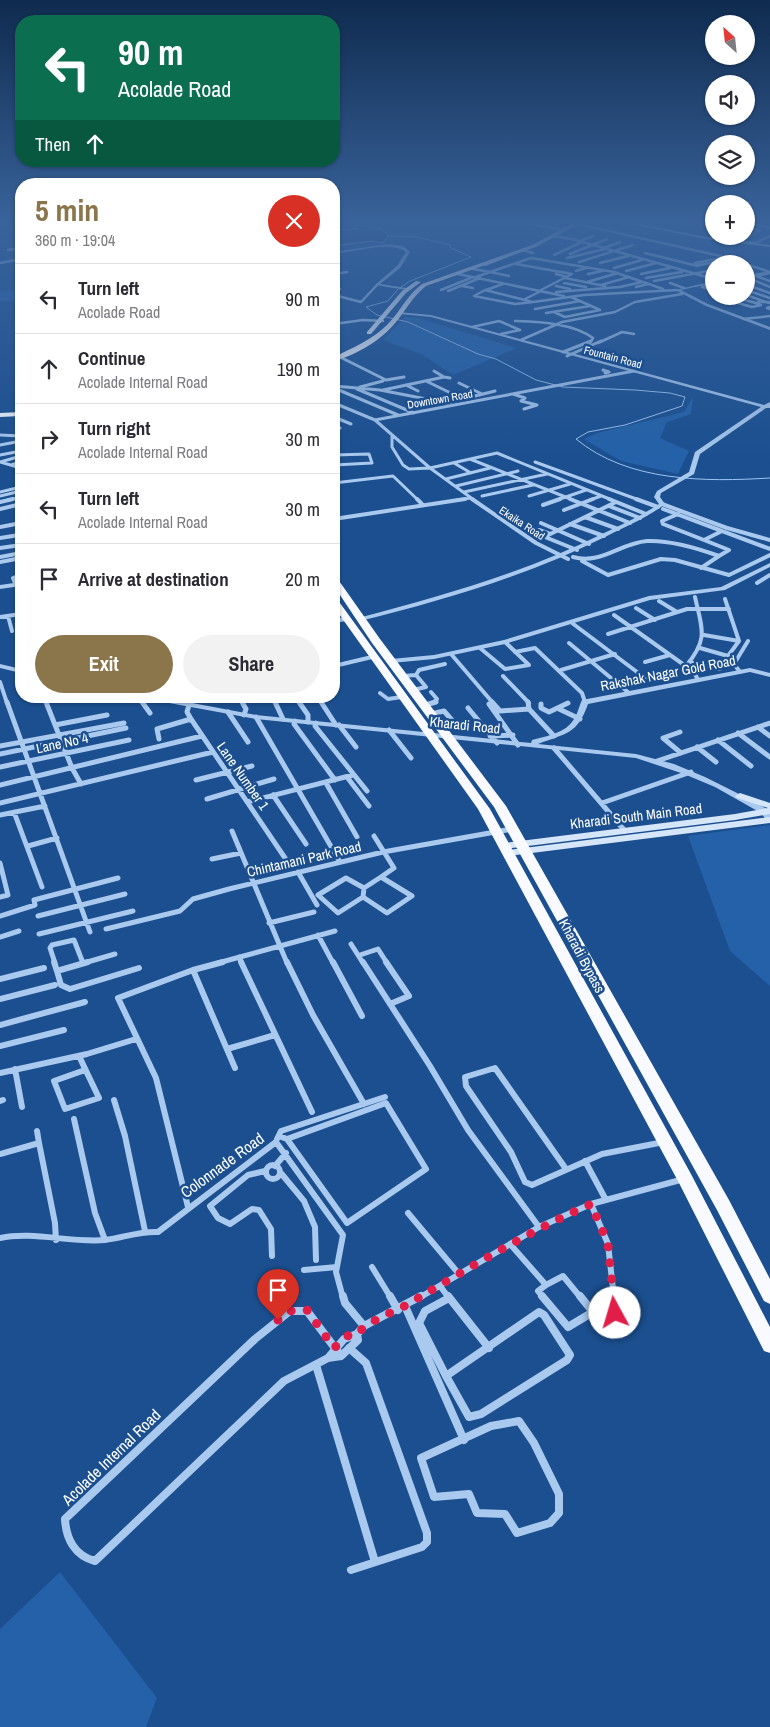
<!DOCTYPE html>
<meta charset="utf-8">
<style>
:root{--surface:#fff;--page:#f2f2f3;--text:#2b2b33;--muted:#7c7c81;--line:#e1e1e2;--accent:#8a764a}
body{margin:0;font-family:"Archivo Narrow",sans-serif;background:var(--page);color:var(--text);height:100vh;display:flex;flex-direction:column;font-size:19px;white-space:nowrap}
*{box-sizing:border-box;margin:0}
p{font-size:16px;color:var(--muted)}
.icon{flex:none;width:28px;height:28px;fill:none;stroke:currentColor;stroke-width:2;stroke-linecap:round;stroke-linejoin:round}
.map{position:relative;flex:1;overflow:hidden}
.side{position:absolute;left:15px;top:178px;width:325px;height:525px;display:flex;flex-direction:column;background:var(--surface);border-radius:20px;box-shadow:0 1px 4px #0004}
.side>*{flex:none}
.hud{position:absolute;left:15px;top:15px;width:325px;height:152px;border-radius:20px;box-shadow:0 1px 4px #0004;background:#0b6e4f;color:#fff;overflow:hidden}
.needle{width:32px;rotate:333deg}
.controls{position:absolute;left:705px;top:15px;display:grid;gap:10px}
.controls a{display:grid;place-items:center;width:50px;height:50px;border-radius:50%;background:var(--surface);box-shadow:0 1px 4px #0004;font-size:25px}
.pin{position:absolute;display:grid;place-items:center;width:42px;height:42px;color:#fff;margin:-51px -21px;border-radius:50% 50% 50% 0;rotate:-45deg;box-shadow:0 0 5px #0007}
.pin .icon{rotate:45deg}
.me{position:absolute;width:55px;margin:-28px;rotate:354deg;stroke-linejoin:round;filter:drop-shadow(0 0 4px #0008)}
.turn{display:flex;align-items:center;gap:18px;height:105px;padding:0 20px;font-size:22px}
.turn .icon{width:65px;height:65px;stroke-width:2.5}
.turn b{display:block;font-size:35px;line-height:42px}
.then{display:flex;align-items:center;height:48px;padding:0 20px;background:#0003;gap:10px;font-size:19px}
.round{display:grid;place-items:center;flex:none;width:52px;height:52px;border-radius:26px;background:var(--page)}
.summary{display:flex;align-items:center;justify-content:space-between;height:85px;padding:0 20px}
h1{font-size:30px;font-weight:800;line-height:38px;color:var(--accent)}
.action{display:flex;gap:10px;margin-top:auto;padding:10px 20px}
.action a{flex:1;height:58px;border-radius:30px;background:var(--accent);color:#fff;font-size:20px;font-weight:800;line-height:58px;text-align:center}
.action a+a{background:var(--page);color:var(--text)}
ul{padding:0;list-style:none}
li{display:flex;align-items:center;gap:15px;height:70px;padding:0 20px;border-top:1px solid var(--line)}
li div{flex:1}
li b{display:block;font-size:19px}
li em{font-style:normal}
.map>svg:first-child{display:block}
.green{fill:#2461a8}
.water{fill:#123a6d;stroke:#9cc4f0}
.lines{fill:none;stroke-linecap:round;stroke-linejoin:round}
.stream{stroke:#9cc4f0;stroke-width:1}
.minor-far5{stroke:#a9c9ee;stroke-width:2.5}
.minor-far4{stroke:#a9c9ee;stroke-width:3}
.minor-far3{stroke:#a9c9ee;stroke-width:4}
.minor-far2{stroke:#a9c9ee;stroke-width:5}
.minor-far1{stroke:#a9c9ee;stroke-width:6}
.minor{stroke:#a9c9ee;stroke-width:8}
.tertiary{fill:#a9c9ee;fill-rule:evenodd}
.secondary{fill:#d6e6fa;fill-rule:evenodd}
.trunk{fill:#f8faff;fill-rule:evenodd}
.route{stroke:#e11d48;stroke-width:9;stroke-dasharray:0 16.2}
.labels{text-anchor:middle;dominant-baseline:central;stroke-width:5;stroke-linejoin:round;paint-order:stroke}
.far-street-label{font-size:11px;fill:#fff;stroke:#1b4f8f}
.street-label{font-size:14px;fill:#fff;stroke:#1b4f8f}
.near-street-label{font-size:16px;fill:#fff;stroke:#1b4f8f}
</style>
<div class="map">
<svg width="770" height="1727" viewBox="0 0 770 1727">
<rect width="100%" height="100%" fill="#1b4f8f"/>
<path class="green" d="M21 290V301H0V291Z
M405 317H414L517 348 453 375 423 355 383 340Z
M693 397 691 414 667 422 660 438 689 451 678 474 621 461 584 439 597 433 684 412Z
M770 825V986L730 951 688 836Z
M60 1572 157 1698 146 1727H0V1629Z"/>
<path class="water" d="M355 225 382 229 388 236 383 243 371 241 334 246V230L358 229Z"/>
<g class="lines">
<path class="stream" d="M388 236 417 237 450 245 451 248 471 257 410 281 401 287
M399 288 388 301 366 307 377 315 408 322 478 354 496 359 536 380 563 387 635 390 670 393 685 397 682 406 625 425 588 432 576 439C628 482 705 482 770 478"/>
<path class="minor-far5" d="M505 219 559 229
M577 224 725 257 770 272
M756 225 770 228
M552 236 572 239 714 279
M737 237 746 238 760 230 746 227
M719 238 756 243 770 236
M580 241 593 236
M604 248 620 242
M8 250 21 248
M522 250 533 253
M645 253 698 266
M570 254 607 239
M554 255 582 242
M567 258 605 249
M721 258 695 263 700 265 730 259
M579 262 633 245
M0 263 21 259
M600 263 628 256
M516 264 572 274 539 291
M485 265 507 256
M614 268 642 260
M473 269 490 272 531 258 614 272 663 289
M576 271 586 268
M626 271 656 263
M770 273 756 276 770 281
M334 274 347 272
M458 274 564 296
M556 274 567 277
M588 274 602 271
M641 274 670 268
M476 277 490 272 509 276
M746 277 770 287
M565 278 605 286
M646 278 682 272
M654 281 714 270
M587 282 618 273
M564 283 586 287
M670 283 684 288
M714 284 702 287 714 290
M601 285 629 277
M747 285 770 293
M462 286 473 288
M556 286 570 289
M636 287 648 284
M441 290 473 277
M485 290 533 302 515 304 474 296Z
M486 290 503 284
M746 290 770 298
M448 291 480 278
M334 292 340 289 337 285
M556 292 620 287 642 282
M334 295 361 302 377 285
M746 295 769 303
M720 296 717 297 752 307 761 305
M731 296 759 304
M525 299 541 291
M533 302 584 295 677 290
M758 302H769
M770 307 767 308 770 309
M535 309 580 301
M554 312 565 317 600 310 571 297
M546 313 590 306
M744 319 770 316
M515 321C540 322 573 323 593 338L590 343
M334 324 363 320 383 321
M472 327 499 321 520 330 501 334
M521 340 562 322 615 312 635 302 682 294
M598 343 622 332 634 334"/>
<path class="minor-far4" d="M563 352 591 341
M567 356 601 341
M340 357 386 380 404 377
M603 370 609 372 605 373
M434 371 444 377
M426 381 463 399
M459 383 482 394
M406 385 418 391
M334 386 380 390 447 403 495 391
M360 387 383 381
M334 388 398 415
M357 389 414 413
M383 390 444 377 450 378
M513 394 525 398 521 401 537 405 524 409
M334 403 375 420 430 468 474 500
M334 417 351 424
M375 420 634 371
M334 425 340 428
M0 435 21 436
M392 435V447L403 465 409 469 430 468 497 453 612 500
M0 445 21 441
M0 455 21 451
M334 455 369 454 372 463 334 465
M470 459 573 500
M0 462 21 468
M0 462 21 456
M535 462 639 500
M454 463 471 473
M11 465 21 462
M446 479 490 468
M334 483 393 476 418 500
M456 486 518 471
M0 492 21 487
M464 492 547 474
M0 496 21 491
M482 496 533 485
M529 496 570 484
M8 500 21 497
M457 500 471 498
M557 500 586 490
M590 500 601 496"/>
<path class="minor-far3" d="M417 499 422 504
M472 499 536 543 568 559
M570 499 630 523
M609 499 646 514
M636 499 658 507
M0 502 13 499
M662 504 727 528 770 540
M543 505 560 499
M609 506 640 518
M0 509 21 504
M663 509 770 549
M564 510 593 499
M678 514 662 521 663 524 704 540
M585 517 618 529
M334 519 465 499
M541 523 589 544
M570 524 604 536
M0 527 21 523
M539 530 550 534
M545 537 577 550
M0 538 19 535
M540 539 616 502
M0 548 21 545
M0 557 21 553
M573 557C601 565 620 543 647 541 671 540 697 548 719 556L729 550 704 540 722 531
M582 561 608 575 661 559 675 560 729 575 770 555
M0 562 21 558
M701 568 719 556
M757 583 770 575
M16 585 13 578 21 575
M659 601 677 612
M636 608 655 620
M614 615 694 672 698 680
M8 616 12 631
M0 617 21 614
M334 621 346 619
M572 623 645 678
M608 634 687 609H729
M704 635 739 641
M20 639 21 643
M569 643 629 693
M480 648 505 669 529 665 505 642
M700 648 728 656 739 641 725 599
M515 652 535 648 582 693 585 702
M451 654 493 703
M645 662 670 655
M689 662 720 669 728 656
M334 666 372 657
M686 666C709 639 702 629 695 597
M561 670 615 654
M740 672 734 664 748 641
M416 675 419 670 445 664
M403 676 416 675 426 687 413 690
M503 676 529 703
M0 682 7 703
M431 692 437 699 433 703
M380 693 388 699 402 697
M44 696 47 703
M138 696 143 703
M239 696 243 703
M271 696 276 703
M296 696 300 703
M318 696 322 703"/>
<path class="minor-far2" d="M7 702 90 932
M46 702 72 768 81 784
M142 702 150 713
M242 702 246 709 244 715
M275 702 283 719
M299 702 308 715V722
M321 702 336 725
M492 702 500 711 529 709 554 736
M528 702 529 709
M489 704 518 745
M541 704V708L549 712 568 703
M189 705 187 712 191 719 285 858
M425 705 436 702
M468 708 497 743
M559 709 580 719
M228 712 248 742
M431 714 444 711 457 726 442 728
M256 717 340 862
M295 721 294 724 335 780
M316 723 315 726 367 791
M55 725 107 715
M339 725 356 747
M758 727 770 736
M389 730 411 758
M680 732 663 738 681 753
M738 733 770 757
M490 736 513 735
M159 739 157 729 191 719
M718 740 751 766
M0 746 124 723
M697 747 716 762
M554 748 625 831
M0 754 126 728
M657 761 770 723
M0 767 129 740
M347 777 369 806
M196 780 252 766
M326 783 357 837
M0 785 202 736
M273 795 306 844
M207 799 274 779
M247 802 353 775
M0 803 213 752
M602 803 691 772
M14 812 42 887
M0 815 45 806
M232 831 287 963
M28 846 57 838
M212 859 241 853
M0 863 8 895 0 897
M298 872 317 905
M364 888 363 897 387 913 412 896 381 877 394 868 374 836
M363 897 338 913 318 895 346 878 364 888 381 877
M0 916 35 905 34 900 118 878
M38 916 125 894
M269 923 314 912
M106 929 180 911 193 899 229 889 383 852 512 829
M39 934 133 911
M318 935 333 963
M0 937 19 931
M351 944 363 963
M360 955 378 949 387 963
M239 957 242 963
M55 963 50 948 52 945 74 940 83 963
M84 963 115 954
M218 963 335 931"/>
<path class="minor-far1" d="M54 962 57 971
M88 962 57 971 61 985 70 989 139 968
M241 962 312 1112
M287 962 313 1015 364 1104
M333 962 362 1016
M363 962 430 1066 468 1130 539 1227
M386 962 409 996 390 1004
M193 970 235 1068
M0 979 44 968
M0 999 55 985
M0 1025 85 1002
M0 1046 64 1030
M227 1049 275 1035
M79 1056 99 1098 65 1109 54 1081 85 1070
M15 1069 22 1107
M0 1073 87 1054 136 1039
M114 1100 125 1136 145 1231
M0 1101 3 1100
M386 1103 426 1169 347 1223 287 1139Z
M74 1119 95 1213 105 1240
M37 1131 39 1143
M279 1136 287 1139
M277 1139 281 1131 385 1097
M276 1142 343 1235 336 1272 343 1298
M0 1154 39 1143 55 1223 56 1240
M585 1161 606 1200
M266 1172a7 7 0 1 1 14 0a7 7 0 1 1-14 0Z
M275 1166 286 1153
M566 1169 495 1068 465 1077 466 1086 511 1152 525 1182 532 1185 602 1154 664 1142
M265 1171 248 1175 210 1206 218 1218 230 1224 252 1209 259 1210 271 1229 272 1256
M280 1172 304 1201 315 1227 316 1260
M591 1204 608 1244 614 1298
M188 1207 156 1078 118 998 193 970 223 962
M408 1213 459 1274
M0 1238C33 1231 70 1243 105 1240 123 1238 139 1231 158 1232L276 1142
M510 1244 546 1285
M372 1267 391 1298
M304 1270 337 1267
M546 1285 563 1276 581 1298
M440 1286 449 1298
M419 1298 539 1227 591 1204 684 1179
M544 1298 538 1291 546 1285"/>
<path class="minor" d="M343 1296 345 1303 364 1326
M390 1296 398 1310
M448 1296 489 1348
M542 1296 568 1327 593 1312 580 1296
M614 1296 617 1324
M405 1306 464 1440
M539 1312 544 1315 570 1355 567 1360 481 1414 469 1417 446 1376Z
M357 1334 358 1340 341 1356 328 1358 344 1339Z
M357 1334 364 1326 421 1296
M349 1348 366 1363 427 1533V1542L422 1547 351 1570
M328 1358 284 1381 95 1561C75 1556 66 1539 65 1519L255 1339 290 1311H307L341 1356
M316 1365 375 1562
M446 1376 419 1323 425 1311 449 1298
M519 1421 534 1443 559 1494V1513L550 1523 517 1533 505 1514 477 1513 469 1494 434 1497 421 1458 491 1426Z"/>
<path class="tertiary" d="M387 244 403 246 410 252 400 268 380 284 406 288 407 290 375 285 397 266 406 252C391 240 353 252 334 254V252Z
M770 271V273L746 277V275Z
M714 281V283L681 290 708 304 770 327V330L706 306 675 290Z
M398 312 431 315 764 405 770 402V408H766L700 454 694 474 661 493 660 497 665 504 664 505C646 518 627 526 607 536 529 575 445 600 360 621L358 620V618C441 596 524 573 602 534 621 525 641 516 659 504L654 497 657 491 689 472 695 452 761 407 431 317 400 314Z
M770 563V567L725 590 650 600 505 644 434 659 391 663 387 661 391 659 434 655 504 640 649 596 721 587Z
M21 582V586L0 589V585Z
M0 664 21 669V673L0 668Z
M750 668 770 673V677L750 672 588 704C577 735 566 733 538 744L636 754 674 764 705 777 751 800 767 809 770 813V822L767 821 761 813 715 787 684 774 636 758 256 719 142 698 138 696H155L256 715 531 743 532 740C547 736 566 733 574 719 578 713 579 706 582 700Z"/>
<path class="secondary" d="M605 219H615L706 237 770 245V247L706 239Z
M740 793 770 803V814L735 820 504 849 499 846 504 843 735 814 768 808 737 798 735 796Z
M770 817V823L508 856 503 853 508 850Z"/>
<path class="trunk" d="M581 219H587L536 247 426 286C413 296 406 310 396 322 382 340 356 355 334 361V357C352 348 372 340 387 325 400 312 407 295 422 284L532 245Z
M416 281 421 282 406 293 371 334H367V332L402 291Z
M21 412V416L0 417V413Z
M334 577 337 578 380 639 506 806 729 1200 770 1279V1304L764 1301 717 1210 494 807 372 643 334 586Z
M334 598 337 599 490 809 691 1174 770 1327V1353L764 1351 679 1183 478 809 334 607Z"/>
</g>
<linearGradient id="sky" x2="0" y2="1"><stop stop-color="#0f2b4f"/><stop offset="0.48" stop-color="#39639b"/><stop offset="1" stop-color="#39639b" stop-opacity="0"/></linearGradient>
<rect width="770" height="461" fill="url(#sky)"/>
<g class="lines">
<path class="route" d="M278 1320 290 1311 307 1310 334 1348 350 1334H357C371 1319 393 1313 410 1303 469 1268 528 1232 591 1204L608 1244 615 1313"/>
</g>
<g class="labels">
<g class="far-street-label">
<text transform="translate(613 357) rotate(15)">Fountain Road</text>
<text transform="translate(440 399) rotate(-10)">Downtown Road</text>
<text transform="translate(522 523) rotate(33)">Ekaika Road</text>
</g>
<g class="street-label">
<text transform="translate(668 673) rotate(-11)">Rakshak Nagar Gold Road</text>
<text transform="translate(465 725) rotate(6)">Kharadi Road</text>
<text transform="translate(62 743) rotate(-12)">Lane No 4</text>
<text transform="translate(243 776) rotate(55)">Lane Number 1</text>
<text transform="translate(636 816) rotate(-7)">Kharadi South Main Road</text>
<text transform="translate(304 859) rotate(-13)">Chintamani Park Road</text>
<text transform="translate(582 956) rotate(62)">Kharadi Bypass</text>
</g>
<g class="near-street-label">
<text transform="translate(222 1165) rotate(-36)">Colonnade Road</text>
<text transform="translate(111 1457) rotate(-44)">Acolade Internal Road</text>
</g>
</g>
</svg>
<div class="controls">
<a><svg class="needle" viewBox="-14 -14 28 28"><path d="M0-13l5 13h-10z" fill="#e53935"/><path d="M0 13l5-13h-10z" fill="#7c7c81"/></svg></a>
<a><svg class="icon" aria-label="sound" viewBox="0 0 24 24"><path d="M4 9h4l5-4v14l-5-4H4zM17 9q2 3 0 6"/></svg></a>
<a><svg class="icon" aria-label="layers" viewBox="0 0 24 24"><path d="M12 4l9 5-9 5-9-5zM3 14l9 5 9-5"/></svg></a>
<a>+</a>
<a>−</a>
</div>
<div class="pin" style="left:278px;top:1320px;background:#d93025"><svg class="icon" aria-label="arrive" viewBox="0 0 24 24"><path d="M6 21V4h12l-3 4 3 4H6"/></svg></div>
<svg class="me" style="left:615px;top:1313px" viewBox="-20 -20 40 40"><circle r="19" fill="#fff"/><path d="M0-13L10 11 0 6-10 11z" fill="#e11d48"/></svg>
<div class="hud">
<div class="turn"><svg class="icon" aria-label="left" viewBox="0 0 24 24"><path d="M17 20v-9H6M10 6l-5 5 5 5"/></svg><div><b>90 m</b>Acolade Road</div></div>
<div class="then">Then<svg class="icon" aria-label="ahead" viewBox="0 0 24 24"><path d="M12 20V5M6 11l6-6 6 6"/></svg></div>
</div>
<section class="side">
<div class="summary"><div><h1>5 min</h1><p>360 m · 19:04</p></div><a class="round" style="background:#d93025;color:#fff"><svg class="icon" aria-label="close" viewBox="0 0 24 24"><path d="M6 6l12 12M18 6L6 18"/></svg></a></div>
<ul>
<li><svg class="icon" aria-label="left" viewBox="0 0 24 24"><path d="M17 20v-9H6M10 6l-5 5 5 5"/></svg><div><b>Turn left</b><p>Acolade Road</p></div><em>90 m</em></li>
<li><svg class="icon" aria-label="ahead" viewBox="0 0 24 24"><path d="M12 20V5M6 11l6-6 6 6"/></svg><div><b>Continue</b><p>Acolade Internal Road</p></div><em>190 m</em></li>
<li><svg class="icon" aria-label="right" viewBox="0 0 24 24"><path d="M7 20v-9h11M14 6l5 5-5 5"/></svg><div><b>Turn right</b><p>Acolade Internal Road</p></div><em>30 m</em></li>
<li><svg class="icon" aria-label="left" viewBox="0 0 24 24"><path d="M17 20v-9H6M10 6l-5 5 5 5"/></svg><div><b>Turn left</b><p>Acolade Internal Road</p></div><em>30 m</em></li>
<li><svg class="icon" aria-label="arrive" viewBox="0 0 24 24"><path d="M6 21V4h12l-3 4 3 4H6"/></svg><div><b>Arrive at destination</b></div><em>20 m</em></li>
</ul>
<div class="action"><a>Exit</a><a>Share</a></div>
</section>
</div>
